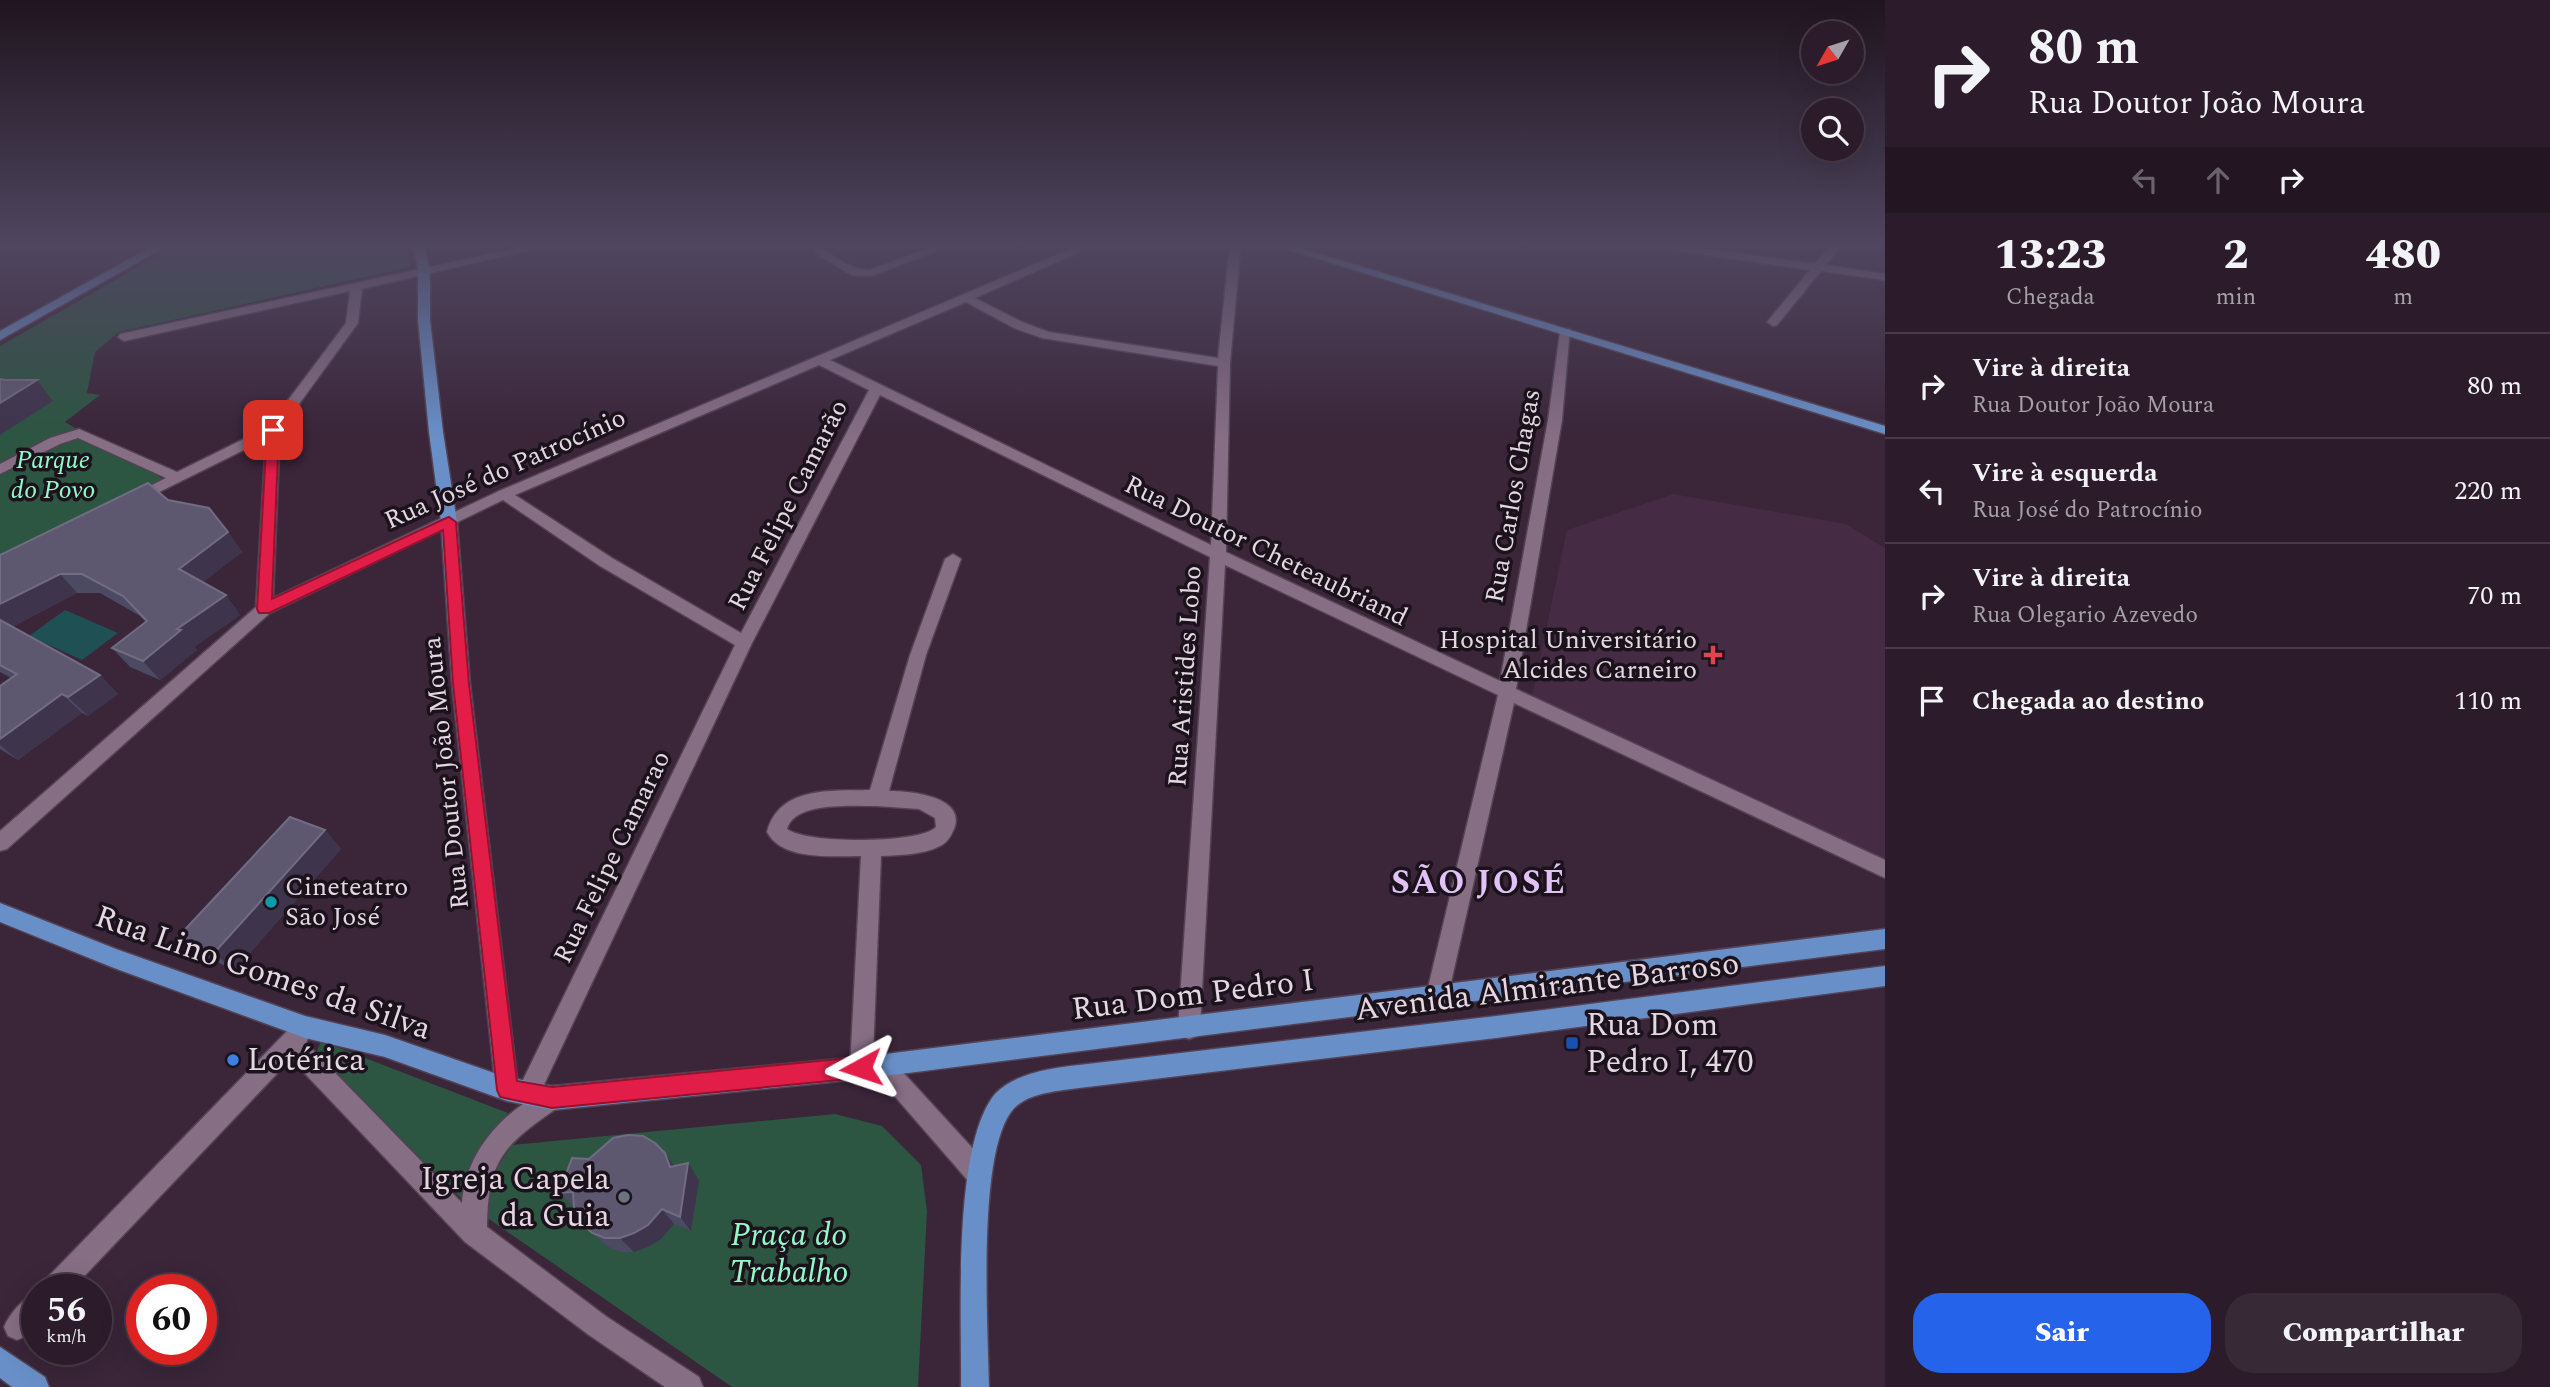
<!DOCTYPE html>
<html lang="pt">
<meta charset="utf-8">
<style>
:root{--surface:#2c1c2b;--page:#382937;--text:#f1f3f6;--muted:#a6a1a9;--line:#483a47;--accent:#2563eb}
body{margin:0;font-family:Spectral,serif;background:var(--page);color:var(--text);height:100vh;display:flex;flex-direction:column;font-size:26px;white-space:nowrap}
*{box-sizing:border-box;margin:0}
p{font-size:23px;color:var(--muted)}
.icon{flex:none;width:38px;height:38px;fill:none;stroke:currentColor;stroke-width:2;stroke-linecap:round;stroke-linejoin:round}
.map{position:relative;flex:1;overflow:hidden}
.sheet{display:flex;flex-direction:column;background:var(--surface);width:665px}
.sheet>*{flex:none}
.banner{background:#2c1c2b;color:var(--text);overflow:hidden}
.needle{width:46px;rotate:231deg}
.tools{position:absolute;left:1801px;top:21px;display:grid;gap:14px}
.tools a{display:grid;place-items:center;width:63px;height:63px;border-radius:50%;background:var(--surface);box-shadow:0 7px 28px #0002,0 0 0 2px var(--line);font-size:35px}
.speed{position:absolute;left:21px;top:1274px;display:flex;gap:14px;font-size:35px;font-weight:700;text-align:center}
.speed>*{display:grid;place-content:center;width:91px;height:91px;border-radius:50%;background:var(--surface);box-shadow:0 7px 28px #0002,0 0 0 2px var(--line);line-height:1}
.speed small{font-size:18px;font-weight:400}
.speed .limit{border:10px solid #d22;background:#fff;color:#111}
.pin{position:absolute;display:grid;place-items:center;width:60px;height:60px;color:#fff;margin:-30px;border-radius:14px;box-shadow:0 4px 10px #0006}
.me{position:absolute;width:77px;margin:-38px;rotate:265deg;stroke-linejoin:round;filter:drop-shadow(0 0 5px #0008)}
.turn{display:flex;align-items:center;gap:24px;height:147px;padding:0 28px;font-size:32px}
.turn .icon{width:91px;height:91px;stroke-width:2.5}
.turn b{display:block;font-size:49px;line-height:60px}
.lanes{display:flex;align-items:center;height:66px;padding:0 28px;background:#0003;justify-content:center;gap:35px;direction:ltr}
.lanes .off{opacity:.35}
.eta{display:flex;justify-content:space-evenly;align-items:center;height:119px;text-align:center}
.eta b{font-size:42px;font-weight:800;line-height:49px}
.cta{display:flex;gap:14px;margin-top:auto;padding:14px 28px}
.cta a{flex:1;height:80px;border-radius:28px;background:var(--accent);color:#fff;font-size:28px;font-weight:800;line-height:80px;text-align:center}
.cta a+a{background:var(--page);color:var(--text)}
ul{padding:0;list-style:none}
li{display:flex;align-items:center;gap:21px;height:105px;padding:0 28px;border-top:2px solid var(--line)}
li div{flex:1}
li b{display:block;font-size:26px}
li em{font-style:normal}
main{display:flex;flex:1;min-height:0}
.map>svg:first-child{display:block}
.built{fill:#452b44}
.green{fill:#2c5542}
.water{fill:#1e5054}
.lines{fill:none;stroke-linecap:round;stroke-linejoin:round}
.minor-casing{stroke:#534253;stroke-width:3}
.major-casing{stroke:#534253;stroke-width:3}
.minor{fill:#866e85;fill-rule:evenodd}
.major{fill:#698fc8;fill-rule:evenodd}
.wall{fill:#4c4963}
.shaded-wall{fill:#3e344c}
.building{fill:#5d5870;stroke:#726c82;stroke-width:2}
.route{fill:#e11d48;stroke:#92132f;stroke-width:2}
.health-dot{fill:#e0444e;stroke:#1b121b;stroke-width:2.5}
.culture-dot{fill:#0f9aa8;stroke:#1b121b;stroke-width:2.5}
.transit-dot{fill:#1a4fb4;stroke:#1b121b;stroke-width:2.5}
.shop-dot{fill:#3f7fe0;stroke:#1b121b;stroke-width:2.5}
.worship-dot{fill:#6b7280;stroke:#1b121b;stroke-width:2.5}
.labels{text-anchor:middle;dominant-baseline:central;stroke-width:7;stroke-linejoin:round;paint-order:stroke}
.park-label{font-size:26px;font-style:italic;fill:#92f9c9;stroke:#1b121b}
.street-label{font-size:26px;fill:#e4d7e3;stroke:#1b121b}
.poi-label{font-size:26px;fill:#e4d7e3;stroke:#1b121b;text-anchor:end}
.near-street-label{font-size:32px;fill:#e4d7e3;stroke:#1b121b}
.near-poi-label{font-size:32px;fill:#e4d7e3;stroke:#1b121b;text-anchor:start}
.near-park-label{font-size:32px;font-style:italic;fill:#92f9c9;stroke:#1b121b}
.district-label{font-size:33px;font-weight:bold;letter-spacing:2px;fill:#e1c2f7;stroke:#1b121b}
</style>
<main>
<div class="map">
<svg width="1885" height="1387" viewBox="0 0 1885 1387">
<rect width="100%" height="100%" fill="#3a2539"/>
<path class="built" d="M1673 494 1846 524 1885 548V860L1532 696 1567 530Z"/>
<path class="green" d="M180 243H407L410 267 119 332 95 352 87 393 100 395 65 422 165 480 0 558V346Z
M321 1041 508 1113 473 1167 466 1203 315 1056Z
M835 1114 882 1126 921 1165 927 1211 918 1387H732L483 1215 491 1176 512 1145Z"/>
<path class="water" d="M65 610 118 633 82 660 29 636Z"/>
<g class="lines">
<g class="minor-casing">
<path id="minor" d="M0 243H14L0 249Z
M541 243H561L362 289 358 323 280 430 273 598 499 491 1085 243H1100L975 298 1022 322 1049 332 1218 358 1230 243H1241L1230 363 1226 552 1500 681 1548 420 1560 332 1562 329H1570L1562 420 1516 689 1885 860V878L1514 703 1448 996 1445 1003 1437 1006 1429 1003 1426 996 1498 695 1225 565 1200 1028 1197 1036 1189 1039 1181 1036 1178 1028 1210 557 880 395 752 643 541 1091 552 1086 560 1090 564 1098 560 1106C505 1144 488 1158 487 1227L607 1317 699 1377 703 1387H665L589 1335 465 1242 291 1059 71 1290H40L44 1281 290 1028 298 1025 306 1028 309 1036 306 1043 462 1203C465 1161 490 1127 523 1104L516 1094 520 1086 735 645 600 566 503 500 270 613 7 849 0 851V831L256 607 266 439 135 504 130 502 128 499 130 496 166 478 78 438 60 444 0 474V464L50 438 79 429 177 472 268 427 346 323 350 291 124 341 118 337 120 334ZM966 302 1014 328 1042 338 1218 366 1211 545 830 360ZM819 365 869 390 741 633 612 558 515 495Z
M810 243H821C830 257 853 270 870 270L942 243H958L871 276 852 275 818 255Z
M1638 243H1666L1815 264 1832 243H1843L1826 265 1885 274V280L1821 271 1777 325 1773 326 1767 322 1810 270 1644 246Z
M953 554 961 559 926 655 889 791C909 791 967 796 954 829 951 836 947 843 940 846 923 855 900 855 881 856L873 1057 881 1054 889 1057 988 1165 991 1174 988 1183 979 1186 970 1183 872 1070 869 1076 861 1079 853 1076 850 1068 861 856C833 856 782 861 767 832 779 786 831 791 870 790L910 655 945 559ZM877 806 919 809 935 818 936 827C920 844 806 844 787 829 794 801 854 806 877 806Z
M37 1293V1325L26 1336 17 1340 8 1336 4 1327C10 1313 22 1299 37 1293Z"/>
</g>
<g class="major-casing">
<path id="major" d="M158 243H172L0 340V331Z
M413 243H424L430 271V320L443 432 457 522 470 684 517 1079 552 1086 861 1057 1885 929V949L861 1079 552 1110 507 1101 385 1057 305 1038 114 968 0 922V903L116 949 305 1016 385 1035 494 1073 452 684 441 522 429 432 418 320V271Z
M1267 243H1284L1885 426V434Z
M1885 966V986L1496 1038 1079 1088C1057 1091 1025 1093 1011 1112 977 1159 988 1326 989 1387H961C962 1319 952 1146 995 1094 1014 1073 1053 1068 1079 1065L1496 1016Z
M0 1347 45 1377 49 1387H12L0 1378Z"/>
</g>
<use href="#minor" class="minor"/>
<use href="#major" class="major"/>
</g>
<path class="wall" d="M168 500 228 532 242 552 203 582 226 595 240 615 194 647 197 650 160 680 130 667 112 648 146 622 140 616 100 593H77L12 627 100 675 118 694 88 716 82 713 18 760 0 749V686L11 678 0 672V555Z
M325 830 341 849 235 970 200 955 178 937Z
M665 1153 674 1166 699 1180 691 1231 674 1224 661 1239 648 1247 634 1252H620L608 1247 581 1223 574 1207 559 1193 589 1159Z"/>
<path class="shaded-wall" d="M37 380 53 401 0 435V403Z
M228 532 242 552 194 589 179 569Z
M60 574 77 593 4 631 0 627V604Z
M226 595 240 615 194 647 197 650 160 680 143 661 177 629Z
M100 675 118 694 88 716 68 697Z
M62 694 82 713 18 760 0 745V739Z
M325 830 341 849 235 970 214 953Z
M665 1153 677 1170 670 1167Z
M688 1163 699 1180 691 1231 680 1217Z
M662 1209 674 1224 661 1239 648 1247 634 1252 620 1238Z"/>
<path class="building" d="M0 379 6 380H37L0 403Z
M148 483 168 500 209 508 228 532 179 569 226 595 177 629 181 630 143 661 112 648 147 621 123 596 82 574H60L0 604V555Z
M0 620 100 675 68 697 62 694 0 739V686L17 674 0 665Z
M290 817 325 830 214 953 178 937Z
M628 1135 643 1136 655 1143 665 1153 670 1167 688 1163 680 1217 662 1209 648 1225 634 1233 620 1238H605L592 1233 581 1223 574 1209 573 1192 559 1193 572 1158 589 1159 613 1138Z"/>
<linearGradient id="sky" x2="0" y2="1"><stop stop-color="#20141f"/><stop offset="0.56" stop-color="#4f465f"/><stop offset="1" stop-color="#4f465f" stop-opacity="0"/></linearGradient>
<rect width="1885" height="437" fill="url(#sky)"/>
<path class="route" d="M273 427 279 430 272 599 444 519 449 517 456 522 469 684 517 1081 552 1087 861 1057 869 1060 872 1068 869 1075 861 1078 552 1108 500 1097 497 1090 453 684 443 530 269 613H259L257 609 267 430Z"/>
<path class="health-dot" d="M1709.5 644.5h7v7h7v7h-7v7h-7v-7h-7v-7h7z"/>
<circle class="culture-dot" cx="271" cy="902" r="7"/>
<rect class="transit-dot" x="1565" y="1036" width="14" height="14" rx="3.5"/>
<circle class="shop-dot" cx="233" cy="1060" r="7"/>
<circle class="worship-dot" cx="624" cy="1197" r="7"/>
<g class="labels">
<g class="park-label">
<text x="53" y="460">Parque<tspan x="53" dy="30">do Povo</tspan></text>
</g>
<g class="street-label">
<text transform="translate(505 469) rotate(-24)">Rua José do Patrocínio</text>
<text transform="translate(1513 496) rotate(-80)">Rua Carlos Chagas</text>
<text transform="translate(788 505) rotate(-63)">Rua Felipe Camarão</text>
<text transform="translate(1266 551) rotate(26)">Rua Doutor Cheteaubriand</text>
<text transform="translate(1185 676) rotate(-86)">Rua Aristides Lobo</text>
<text transform="translate(446 773) rotate(-96)">Rua Doutor João Moura</text>
<text transform="translate(612 857) rotate(-64)">Rua Felipe Camarao</text>
</g>
<g class="poi-label">
<text x="1697" y="640">Hospital Universitário<tspan x="1697" dy="30">Alcides Carneiro</tspan></text>
<text x="285" y="887" text-anchor="start">Cineteatro<tspan x="285" dy="30">São José</tspan></text>
</g>
<g class="near-street-label">
<text transform="translate(263 973) rotate(19)">Rua Lino Gomes da Silva</text>
<text transform="translate(1547 987) rotate(-7)">Avenida Almirante Barroso</text>
<text transform="translate(1193 995) rotate(-7)">Rua Dom Pedro I</text>
</g>
<g class="near-poi-label">
<text x="1586" y="1025">Rua Dom<tspan x="1586" dy="37">Pedro I, 470</tspan></text>
<text x="247" y="1060">Lotérica</text>
<text x="610" y="1179" text-anchor="end">Igreja Capela<tspan x="610" dy="37">da Guia</tspan></text>
</g>
<g class="near-park-label">
<text x="789" y="1235">Praça do<tspan x="789" dy="37">Trabalho</tspan></text>
</g>
<g class="district-label">
<text x="1479" y="883">SÃO JOSÉ</text>
</g>
</g>
</svg>
<div class="tools">
<a><svg class="needle" viewBox="-14 -14 28 28"><path d="M0-13l5 13h-10z" fill="#e53935"/><path d="M0 13l5-13h-10z" fill="#a6a1a9"/></svg></a>
<a><svg class="icon" aria-label="search" viewBox="0 0 24 24"><circle cx="10" cy="10" r="6"/><path d="M15 15l6 6"/></svg></a>
</div>
<div class="speed"><div>56<small>km/h</small></div><div class="limit">60</div></div>
<div class="pin" style="left:273px;top:430px;background:#d93025"><svg class="icon" aria-label="arrive" viewBox="0 0 24 24"><path d="M6 21V4h12l-3 4 3 4H6"/></svg></div>
<svg class="me" style="left:861px;top:1068px" viewBox="-20 -20 40 40"><path d="M0-17L14 15 0 8-14 15z" fill="#e11d48" stroke="#fff" stroke-width="4"/></svg>
</div>
<section class="sheet">
<div class="banner">
<div class="turn"><svg class="icon" aria-label="right" viewBox="0 0 24 24"><path d="M7 20v-9h11M14 6l5 5-5 5"/></svg><div><b>80 m</b>Rua Doutor João Moura</div></div>
<div class="lanes"><svg class="icon off" aria-label="left" viewBox="0 0 24 24"><path d="M17 20v-9H6M10 6l-5 5 5 5"/></svg><svg class="icon off" aria-label="ahead" viewBox="0 0 24 24"><path d="M12 20V5M6 11l6-6 6 6"/></svg><svg class="icon" aria-label="right" viewBox="0 0 24 24"><path d="M7 20v-9h11M14 6l5 5-5 5"/></svg></div>
</div>
<div class="eta">
<div><b>13:23</b><p>Chegada</p></div>
<div><b>2</b><p>min</p></div>
<div><b>480</b><p>m</p></div>
</div>
<ul>
<li><svg class="icon" aria-label="right" viewBox="0 0 24 24"><path d="M7 20v-9h11M14 6l5 5-5 5"/></svg><div><b>Vire à direita</b><p>Rua Doutor João Moura</p></div><em>80 m</em></li>
<li><svg class="icon" aria-label="left" viewBox="0 0 24 24"><path d="M17 20v-9H6M10 6l-5 5 5 5"/></svg><div><b>Vire à esquerda</b><p>Rua José do Patrocínio</p></div><em>220 m</em></li>
<li><svg class="icon" aria-label="right" viewBox="0 0 24 24"><path d="M7 20v-9h11M14 6l5 5-5 5"/></svg><div><b>Vire à direita</b><p>Rua Olegario Azevedo</p></div><em>70 m</em></li>
<li><svg class="icon" aria-label="arrive" viewBox="0 0 24 24"><path d="M6 21V4h12l-3 4 3 4H6"/></svg><div><b>Chegada ao destino</b></div><em>110 m</em></li>
</ul>
<div class="cta"><a>Sair</a><a>Compartilhar</a></div>
</section>
</main>
